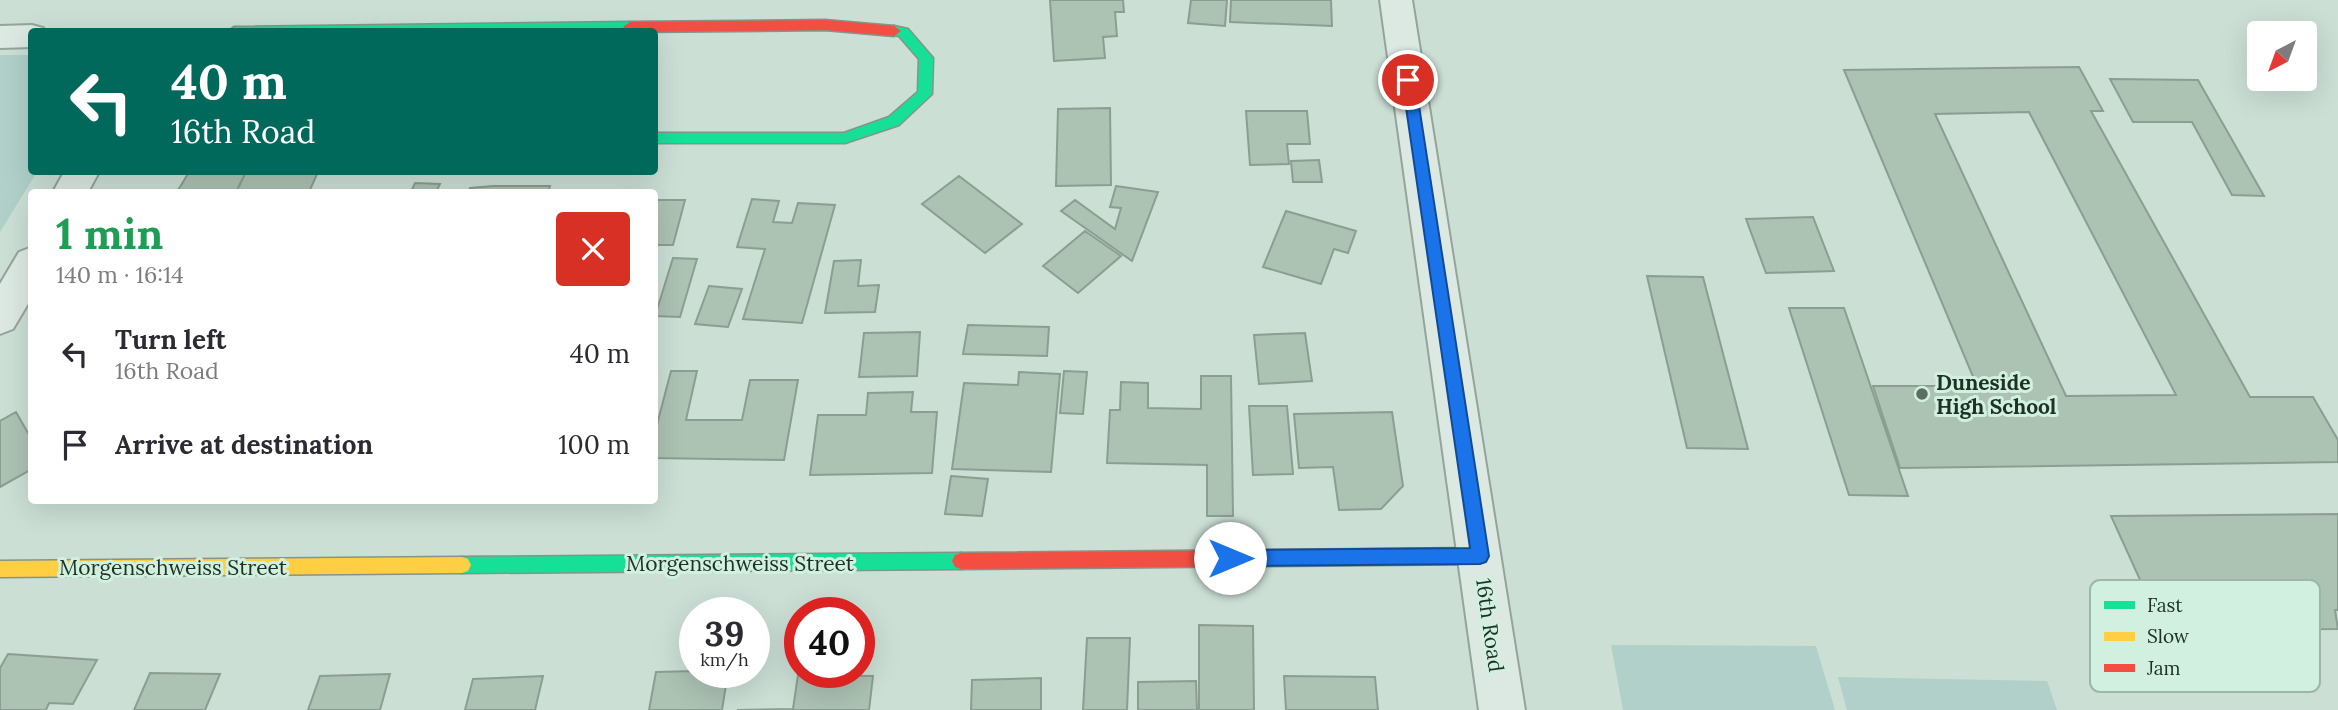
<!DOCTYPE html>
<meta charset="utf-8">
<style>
:root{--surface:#fff;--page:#f2f2f3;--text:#2b2b33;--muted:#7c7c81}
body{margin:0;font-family:Lora,serif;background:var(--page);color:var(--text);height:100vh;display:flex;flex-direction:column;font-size:26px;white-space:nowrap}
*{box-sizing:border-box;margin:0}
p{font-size:23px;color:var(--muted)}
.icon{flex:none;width:38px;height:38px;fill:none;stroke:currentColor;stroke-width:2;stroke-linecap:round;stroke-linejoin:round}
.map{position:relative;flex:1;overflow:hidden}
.side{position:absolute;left:28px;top:189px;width:630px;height:315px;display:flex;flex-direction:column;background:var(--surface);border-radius:7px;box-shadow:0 7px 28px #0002}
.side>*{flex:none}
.top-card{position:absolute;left:28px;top:28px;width:630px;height:147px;border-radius:7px;box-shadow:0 7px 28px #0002;background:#00695c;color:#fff;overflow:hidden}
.needle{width:46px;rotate:221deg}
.tools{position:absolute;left:2247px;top:21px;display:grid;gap:14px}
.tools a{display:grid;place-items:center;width:70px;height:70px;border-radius:7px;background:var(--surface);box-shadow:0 7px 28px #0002;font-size:35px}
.speed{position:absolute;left:679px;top:597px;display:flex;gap:14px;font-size:35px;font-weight:700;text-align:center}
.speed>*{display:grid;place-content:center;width:91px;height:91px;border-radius:50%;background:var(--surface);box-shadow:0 7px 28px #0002;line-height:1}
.speed small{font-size:18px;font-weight:400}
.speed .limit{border:10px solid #d22;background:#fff;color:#111}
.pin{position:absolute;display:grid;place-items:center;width:60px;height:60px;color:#fff;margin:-30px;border:4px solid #fff;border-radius:50%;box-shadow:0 2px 7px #0007}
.me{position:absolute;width:77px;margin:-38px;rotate:90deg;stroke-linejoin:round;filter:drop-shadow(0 0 5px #0008)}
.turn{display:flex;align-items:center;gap:24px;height:147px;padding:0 28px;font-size:32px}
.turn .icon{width:91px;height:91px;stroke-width:2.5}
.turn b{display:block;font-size:49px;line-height:60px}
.round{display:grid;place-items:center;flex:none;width:74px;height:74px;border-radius:7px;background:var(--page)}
.head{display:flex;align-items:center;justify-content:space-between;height:119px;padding:0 28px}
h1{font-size:42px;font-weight:700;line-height:52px;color:#1e9e55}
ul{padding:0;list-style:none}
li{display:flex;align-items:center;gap:21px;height:91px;padding:0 28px}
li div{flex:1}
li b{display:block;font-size:26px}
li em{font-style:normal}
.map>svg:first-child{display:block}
.green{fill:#b0d0c9}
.building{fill:#acc2b3;stroke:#8b9e91;stroke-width:2;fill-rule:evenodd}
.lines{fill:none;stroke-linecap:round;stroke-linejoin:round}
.street-casing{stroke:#94a49b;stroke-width:4}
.fast-casing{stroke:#84948b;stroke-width:3}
.slow-casing{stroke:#84948b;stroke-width:3}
.jam-casing{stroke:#84948b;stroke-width:3}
.street{fill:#dce8e2;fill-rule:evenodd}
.fast{fill:#16e098;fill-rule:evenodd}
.slow{fill:#ffcf43;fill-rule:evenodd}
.jam{fill:#f24e42;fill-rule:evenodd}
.route{fill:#1a73e8;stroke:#114b97;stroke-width:2}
.poi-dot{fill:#5b6e61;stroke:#d1f0e0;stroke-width:2.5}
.labels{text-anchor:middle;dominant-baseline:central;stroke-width:6;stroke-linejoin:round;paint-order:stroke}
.poi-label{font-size:21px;font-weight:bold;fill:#1e3123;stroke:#d1f0e0;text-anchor:start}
.street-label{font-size:21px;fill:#1e3123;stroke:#d1f0e0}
.key{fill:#d1f0e0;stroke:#9bb7a7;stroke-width:2}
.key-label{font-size:19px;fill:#1e3123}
</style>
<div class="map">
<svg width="2338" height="710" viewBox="0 0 2338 710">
<rect width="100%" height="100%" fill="#cbdfd5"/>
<path class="green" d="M0 55H31L32 172H37L0 232Z
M1611 645 1816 646 1835 710H1623Z
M1838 677 2047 681 2057 710H1847Z"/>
<path class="building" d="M1050 0H1123L1124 12H1115L1117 36 1103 37 1105 58 1054 61Z
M1191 0H1227L1225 26 1188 23Z
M1231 0H1331L1332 26 1230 22Z
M2079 67 2103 111H2091L2250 397H2313L2338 440V462L1900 468 1873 386H1977L1844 70ZM2029 112 2176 395 2066 396 1935 114Z
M2110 79 2198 80 2264 196 2232 195 2192 122H2133Z
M1110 108 1111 185 1056 186 1058 109Z
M1246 111H1307L1310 144H1287L1289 164 1250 165Z
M1319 160 1322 182H1293L1291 161Z
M189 172H246L236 192H177Z
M246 172H318L309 192H236Z
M959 176 1022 224 985 253 922 204Z
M415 183 440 184 436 192H411Z
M493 186H550L548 192H468L470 188Z
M1116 186 1158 192 1132 261 1061 211 1075 200 1115 229 1121 208 1110 207Z
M752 199 779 201 773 222 792 223 798 203 835 205 802 323 743 319 765 249 737 247Z
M654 200H685L673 245H654Z
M1286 211 1356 231 1348 253 1334 249 1321 284 1263 267Z
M1813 217 1834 271 1766 273 1746 219Z
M1085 231 1121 256 1078 293 1043 266Z
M673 258 697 259 680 317 655 316Z
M861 260 858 286 879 285 875 312 825 313 834 261Z
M1647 276 1703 277 1748 449 1687 448Z
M709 286 742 289 728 327 695 324Z
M1789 308H1844L1908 496 1849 495Z
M968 325 1049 327 1047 356 963 354Z
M920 332 917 376 859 377 864 333Z
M1305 333 1312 381 1259 384 1254 335Z
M671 371H697L686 420H742L750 380H798L784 460 654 458V436Z
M1064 371 1087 372 1083 414 1060 413Z
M1019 372 1060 374 1051 472 952 469 964 383 1018 385Z
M1201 376H1231L1233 516H1207V465L1107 463 1110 410H1120L1121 382 1148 383V408L1201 409Z
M913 392 911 412H937L932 473 810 475 818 415H866L868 393Z
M1249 406H1287L1293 474 1253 475Z
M16 412 32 440V469L0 487V421Z
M1392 412 1403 486 1381 509 1339 510 1333 467 1299 468 1294 414Z
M951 476 988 479 982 516 945 514Z
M2338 514V610H2335L2338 629 2224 630 2210 604H2151L2111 516Z
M1199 625 1253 626 1254 710H1199Z
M1087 638H1130L1127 710H1083Z
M8 654 97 660 73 704 49 703 46 710H0V668Z
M695 671 728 672 722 710H649L656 672Z
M150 673 220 674 205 710H134Z
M390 674 380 710H308L320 676Z
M798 675 873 676 869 710H737L793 709Z
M543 676 535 710H465L473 679Z
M1284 676 1375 677 1378 710H1286Z
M1041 678V710H971L972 680Z
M1196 681 1197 710H1138V682Z"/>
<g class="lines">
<g class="street-casing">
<path id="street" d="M1380 0H1412L1525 710H1479Z
M32 25 43 28 46 32H32V47L0 48V26Z
M64 172H99L88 192H53Z
M32 247V297L13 329 0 334V284L19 252Z"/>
</g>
<g class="fast-casing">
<path id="fast" d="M630 22 637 27 635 30 228 32 234 27Z
M894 26 908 29 933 58 932 94 899 125 845 143H654V133H844L889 117 918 92 919 59 899 36 889 34V28Z
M961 553 967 555 970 561 967 567 961 569 462 573 456 571 453 565 456 559 462 557Z"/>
</g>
<g class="slow-casing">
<path id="slow" d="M462 557 468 559 471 565 468 571 462 573 0 577V561Z"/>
</g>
<g class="jam-casing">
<path id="jam" d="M825 20 894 26 901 31 894 36 825 30 630 32 623 27 630 22Z
M1480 548 1486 550 1489 556 1486 562 1480 564 961 569 955 567 952 561 955 555 961 553Z"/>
</g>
<use href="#street" class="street"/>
<use href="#fast" class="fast"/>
<use href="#slow" class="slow"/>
<use href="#jam" class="jam"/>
</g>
<path class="route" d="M1408 75 1415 80 1489 556 1486 562 1480 564 1230 566 1224 564 1221 558 1224 553 1230 550 1470 548 1402 80Z"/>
<circle class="poi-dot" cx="1922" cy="394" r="7"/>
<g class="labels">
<g class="poi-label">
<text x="1936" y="382">Duneside<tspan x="1936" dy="24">High School</tspan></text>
</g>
<g class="street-label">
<text x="740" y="563">Morgenschweiss Street</text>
<text x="173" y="567">Morgenschweiss Street</text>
<text transform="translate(1490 625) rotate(82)">16th Road</text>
</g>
</g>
<rect x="2090" y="580" width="230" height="112" rx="10" class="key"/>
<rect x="2104" y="601" width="31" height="8" fill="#16e098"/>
<rect x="2104" y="632" width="31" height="9" fill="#ffcf43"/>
<rect x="2104" y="664" width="31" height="8" fill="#f24e42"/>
<g class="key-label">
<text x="2147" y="612">Fast</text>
<text x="2147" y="643">Slow</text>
<text x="2147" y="675">Jam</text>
</g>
</svg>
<div class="tools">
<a><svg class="needle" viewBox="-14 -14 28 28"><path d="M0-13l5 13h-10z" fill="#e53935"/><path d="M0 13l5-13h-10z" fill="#7c7c81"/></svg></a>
</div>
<div class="speed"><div>39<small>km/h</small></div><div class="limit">40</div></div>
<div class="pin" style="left:1408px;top:80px;background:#d93025"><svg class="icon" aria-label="arrive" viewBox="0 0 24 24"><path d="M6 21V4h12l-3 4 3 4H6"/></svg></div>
<svg class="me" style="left:1230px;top:558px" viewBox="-20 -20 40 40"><circle r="19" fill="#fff"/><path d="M0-13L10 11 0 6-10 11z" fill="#1a73e8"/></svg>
<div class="top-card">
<div class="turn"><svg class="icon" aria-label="left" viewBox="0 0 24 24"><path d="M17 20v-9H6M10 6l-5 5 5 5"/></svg><div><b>40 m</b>16th Road</div></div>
</div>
<section class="side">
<div class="head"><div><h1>1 min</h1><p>140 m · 16:14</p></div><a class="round" style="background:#d93025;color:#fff"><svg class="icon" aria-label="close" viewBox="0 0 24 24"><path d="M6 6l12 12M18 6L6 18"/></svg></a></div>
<ul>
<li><svg class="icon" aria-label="left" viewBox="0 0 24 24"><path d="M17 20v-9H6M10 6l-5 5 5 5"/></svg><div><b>Turn left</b><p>16th Road</p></div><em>40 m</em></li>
<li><svg class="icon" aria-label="arrive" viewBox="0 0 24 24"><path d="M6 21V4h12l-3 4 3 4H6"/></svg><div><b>Arrive at destination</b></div><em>100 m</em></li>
</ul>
</section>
</div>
